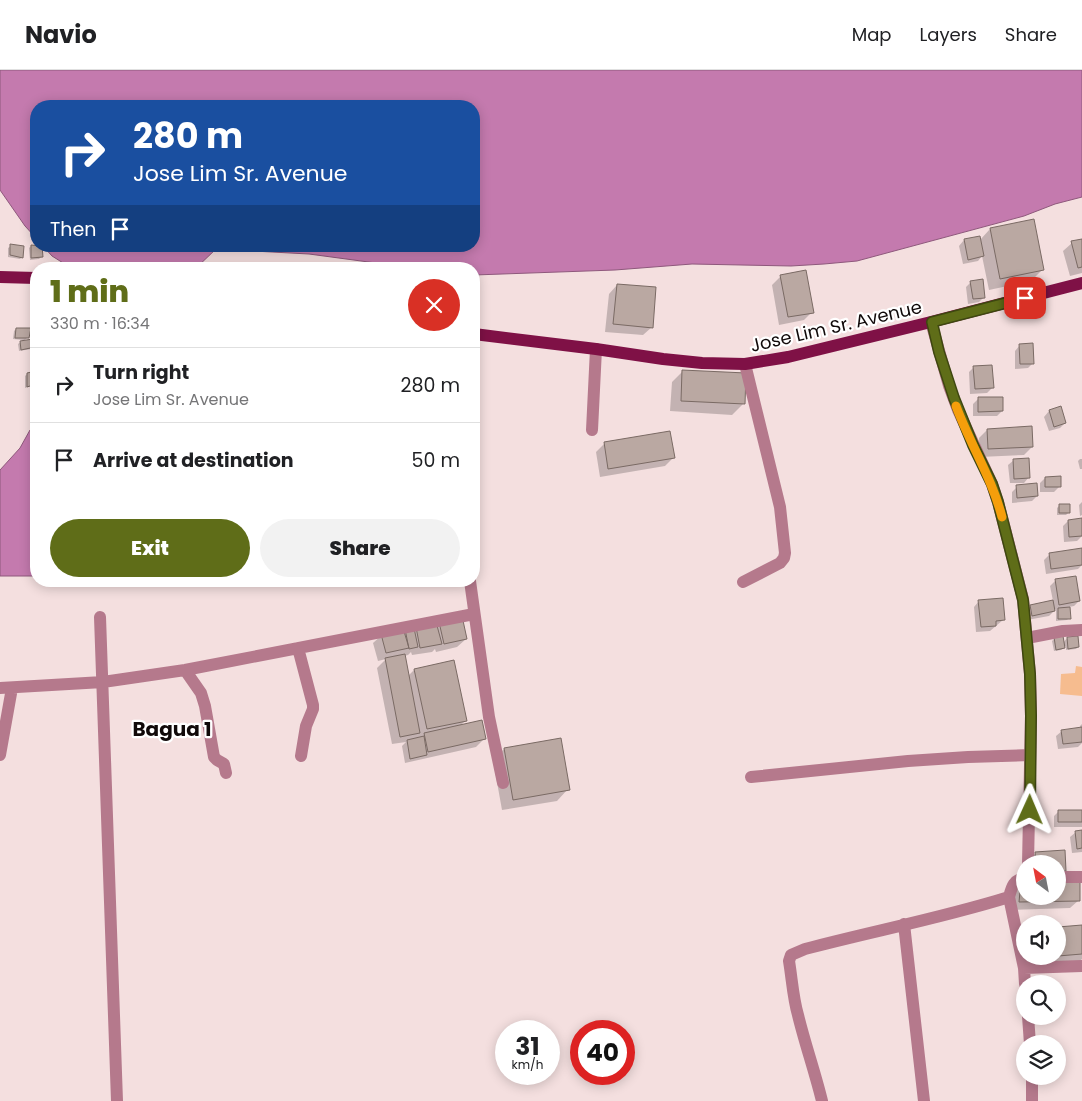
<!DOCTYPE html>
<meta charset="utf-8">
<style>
:root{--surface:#fff;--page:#f2f2f2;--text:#202124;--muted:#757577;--line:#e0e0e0;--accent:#5f6d18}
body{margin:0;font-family:Poppins,sans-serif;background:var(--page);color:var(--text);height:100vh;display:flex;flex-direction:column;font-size:19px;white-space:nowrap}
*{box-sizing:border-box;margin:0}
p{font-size:16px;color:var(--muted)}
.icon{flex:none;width:28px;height:28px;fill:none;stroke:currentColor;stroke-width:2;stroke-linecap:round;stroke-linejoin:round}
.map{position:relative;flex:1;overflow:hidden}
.drawer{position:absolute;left:30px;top:192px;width:450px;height:325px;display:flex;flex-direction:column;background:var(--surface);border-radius:20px;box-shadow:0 2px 12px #0003}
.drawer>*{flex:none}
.guide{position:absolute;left:30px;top:30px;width:450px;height:152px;border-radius:20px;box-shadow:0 2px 12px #0003;background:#1a4fa0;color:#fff;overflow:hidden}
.needle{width:32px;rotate:328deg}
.fabs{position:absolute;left:1016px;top:785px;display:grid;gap:10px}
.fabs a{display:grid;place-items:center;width:50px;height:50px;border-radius:50%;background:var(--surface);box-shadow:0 2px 12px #0003;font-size:25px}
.speed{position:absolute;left:495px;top:950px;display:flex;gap:10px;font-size:25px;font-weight:700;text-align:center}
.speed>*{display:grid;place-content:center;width:65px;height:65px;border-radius:50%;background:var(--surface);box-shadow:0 2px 12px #0003;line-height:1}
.speed small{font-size:12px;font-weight:400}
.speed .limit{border:8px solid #d22;background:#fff;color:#111}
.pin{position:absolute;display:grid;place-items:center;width:42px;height:42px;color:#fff;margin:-21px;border-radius:10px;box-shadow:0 2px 8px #0006}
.me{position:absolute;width:55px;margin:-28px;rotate:1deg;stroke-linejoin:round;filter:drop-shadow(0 0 4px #0008)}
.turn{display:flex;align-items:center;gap:18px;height:105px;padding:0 20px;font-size:22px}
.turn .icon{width:65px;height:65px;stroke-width:2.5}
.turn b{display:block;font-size:35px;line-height:42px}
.then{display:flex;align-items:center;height:48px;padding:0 20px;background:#0003;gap:10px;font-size:19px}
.round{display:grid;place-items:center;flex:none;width:52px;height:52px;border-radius:26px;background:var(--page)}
.head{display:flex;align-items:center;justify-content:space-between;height:85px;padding:0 20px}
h1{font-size:30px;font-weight:800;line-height:38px;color:var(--accent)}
.primary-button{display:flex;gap:10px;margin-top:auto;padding:10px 20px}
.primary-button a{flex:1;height:58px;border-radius:30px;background:var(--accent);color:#fff;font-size:20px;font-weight:800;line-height:58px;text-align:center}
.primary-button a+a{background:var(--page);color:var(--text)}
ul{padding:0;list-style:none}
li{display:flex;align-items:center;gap:15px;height:75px;padding:0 20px;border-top:1px solid var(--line)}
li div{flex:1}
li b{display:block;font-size:19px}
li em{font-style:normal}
header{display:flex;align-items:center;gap:30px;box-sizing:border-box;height:70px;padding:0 25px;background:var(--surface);border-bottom:1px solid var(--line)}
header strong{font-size:24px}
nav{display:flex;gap:28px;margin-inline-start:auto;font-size:18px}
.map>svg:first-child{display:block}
.green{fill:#f6bc8f}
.water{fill:#c47aae;stroke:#8e587c}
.shadow{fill:#0003}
.building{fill:#baa8a2;stroke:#7a6a64}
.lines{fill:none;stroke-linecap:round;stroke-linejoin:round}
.minor{stroke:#b5798c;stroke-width:12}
.major{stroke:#7f1146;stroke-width:12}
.route-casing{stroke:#3e4710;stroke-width:12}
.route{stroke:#5f6d18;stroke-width:9}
.slow{stroke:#f59e0b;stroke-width:9}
.labels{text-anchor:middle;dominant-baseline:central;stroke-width:4.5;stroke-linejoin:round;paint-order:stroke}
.street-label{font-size:18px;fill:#100909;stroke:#fff}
.quarter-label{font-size:20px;font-weight:bold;fill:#100909;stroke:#fff}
</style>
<header>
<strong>Navio</strong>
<nav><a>Map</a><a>Layers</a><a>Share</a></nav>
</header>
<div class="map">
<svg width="1082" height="1031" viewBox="0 0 1082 1031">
<rect width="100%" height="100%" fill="#f4dfdf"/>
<path class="green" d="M1076 596 1082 597V626L1060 624 1061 604 1075 603Z"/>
<path class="water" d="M0 0H1082V127L1055 134 1024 146 857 191 824 194 791 196 692 194 615 200 474 205V199H397L376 193 309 184 216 179 195 199H68V196L52 186 43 176H474V36H36V168L25 156 0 120Z
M36 358V506H0V400L20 378 30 360Z"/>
<path class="shadow" d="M1033 150 1042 200 1031 211 989 220 982 186 978 191 963 194 959 176 964 170H980L990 159Z
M1082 170V203L1070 206 1063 181 1072 173Z
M11 176 22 187 20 189 8 187V178Z
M31 176 41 187 39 189 30 190 29 178Z
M781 206 812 242 804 250 779 255 772 215Z
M971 212 984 227 979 232 968 234 966 217Z
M617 215 652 257 643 265 605 262 609 224Z
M16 259 28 267 24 271 34 277 31 279 19 281 18 274 23 270 13 269 14 261Z
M1020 275 1033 293 1028 298 1015 299V281Z
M974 297 992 318 987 323 970 324 969 302Z
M683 301 743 334 732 345 670 341 672 312Z
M35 303 36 314 25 318V306L27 304Z
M979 328 1002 341 997 346H973V334Z
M1049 341 1065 353 1060 358 1049 361 1044 347Z
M987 360 1032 377 1024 385 980 387 979 368Z
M605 373 673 388 665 396 600 407 596 382Z
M1080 389H1082V399H1080L1078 391Z
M1014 390 1029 407 1024 413H1010L1008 395Z
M1045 408 1060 416 1054 422H1040V413Z
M1017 417 1037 426 1032 431 1012 433V422Z
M1082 432V445L1080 446 1079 435Z
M1059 436 1069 442 1066 445H1057V438Z
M1068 451 1082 461V466L1077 471 1064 472 1063 456Z
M1082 482V495L1078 499 1046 504 1044 490 1050 484Z
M1055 511 1079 531 1074 536 1069 537V548L1067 550 1056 551V539L1049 546 1027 550 1025 541 1031 536 1053 531 1050 516Z
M979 531 1003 550 990 561 976 562 974 537Z
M440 553 466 569 457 577 436 582 435 579 432 582 412 585 411 582 408 585 404 586 408 606 414 600 466 650 460 656 484 669 476 677 405 693 402 676 406 672 392 674 377 598 386 589 378 591 373 573 382 565Z
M1055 568 1063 573 1067 568 1078 577 1076 579 1066 580V576L1061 580 1054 581 1052 571Z
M1082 654V673L1078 677 1058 679 1056 666 1062 661 1080 659V656Z
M504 679 568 719 557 731 502 740 493 690Z
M1059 741H1082V757H1054V746Z
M1082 761V782L1072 783 1070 767 1076 762Z
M1064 781 1058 806V794H1031L1030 788 1036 783Z
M1058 811 1079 830 1070 838 1011 840 1013 821 1022 812 1025 826H1058Z
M1082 856V889L1080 891 1019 896 1017 869 1025 861V886H1058V858Z"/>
<path class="building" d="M1034 149 1044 200 1000 209 990 158Z
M980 166 984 186 968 190 964 169Z
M1082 169V197L1078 198 1071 171Z
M10 174 24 176 23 188 10 185Z
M31 175 42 176 43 187 31 188Z
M806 200 814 243 788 247 780 205Z
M983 209 985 228 973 229 970 211Z
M617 214 656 217 653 258 613 254Z
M16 258H31L29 268H15Z
M33 269 35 277 21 280 20 271Z
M1033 273 1034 294H1020L1019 274Z
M992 295 994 318 975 319 973 296Z
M682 300 746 303 745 334 681 331Z
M36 301V314L27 317V303Z
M978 327H1003V341L978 342Z
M1061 336 1066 353 1054 357 1049 340Z
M1032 356 1033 377 988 379 987 359Z
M670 361 675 388 608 399 604 372Z
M1029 388 1030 408 1014 409 1013 389Z
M1061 406V417H1045V407Z
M1037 413 1038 426 1017 428 1016 415Z
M1059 434H1070V443H1059Z
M1082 448V466L1069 467 1068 450Z
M1082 478V495L1051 499 1049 483Z
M1076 506 1080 531 1059 535 1055 509Z
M1003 528 1005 550 996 551V556L981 557 978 530Z
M1053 530 1055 541 1032 546 1030 535Z
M1070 537 1071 549H1058V538Z
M462 546 467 569 444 574 439 552Z
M436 552 442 574 420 578 416 557Z
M403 558 409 578 386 583 381 564Z
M414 558 418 577 409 579 405 559Z
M1063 566 1065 578 1056 580 1054 567Z
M1078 566 1079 577 1068 579 1067 567Z
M405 584 420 663 400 667 385 588Z
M454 590 467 651 427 659 414 599Z
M482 650 486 669 428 682 424 663Z
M1082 657V672L1063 674 1061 660Z
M424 666 427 685 410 689 407 670Z
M561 668 570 720 513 730 504 678Z
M1058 740H1082V752H1058Z
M1082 760V778L1077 779 1075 761Z
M1065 780 1066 801H1058V794H1036L1035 782Z
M1080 809V831L1019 832 1021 811H1025V826H1058V810Z
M1082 855V884L1058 886V857Z"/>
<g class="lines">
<path class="minor" d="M931 252 949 316 958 340 992 414 998 432 1023 529 1030 604 1031 646 1028 794
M592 360 596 279
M470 511 489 647 503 713
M743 512 780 493 784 488 785 483 780 437 745 294
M100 547 117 1031
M1027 568 1063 561 1082 560
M298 578 313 635V639L306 656 301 686
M185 600 201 623 205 636 214 687 217 690 224 694 226 703
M0 618 103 612 185 600 474 544
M0 685 12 618
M751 707 908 691 968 687 1030 685
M1025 807C1013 811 1012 816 1009 827L1024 898 1025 914
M1058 807H1082
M904 854 924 1031
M1024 898 1082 896
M1028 946 1030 974
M1032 1006V1031
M822 1031C815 1002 805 974 798 945 793 928 792 909 789 891L791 885 805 879C873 861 942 848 1009 827"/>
<path class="major" d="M0 207 36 208
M474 264 596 279 663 289 702 293 745 294 788 287 931 252 1082 213"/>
</g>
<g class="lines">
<g class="route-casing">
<path id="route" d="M1025 228 932 252 939 282 954 328 973 375 992 414 998 432 1023 530 1030 604 1031 646 1030 740"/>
</g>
<use href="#route" class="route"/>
<path class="slow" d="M956 336C970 374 992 408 1002 447"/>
</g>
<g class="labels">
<g class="street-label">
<text transform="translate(836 256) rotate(-13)">Jose Lim Sr. Avenue</text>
</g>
<g class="quarter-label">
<text x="172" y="659">Bagua 1</text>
</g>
</g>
</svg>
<div class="fabs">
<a><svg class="needle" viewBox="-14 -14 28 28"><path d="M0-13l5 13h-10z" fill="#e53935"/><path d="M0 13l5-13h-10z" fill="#757577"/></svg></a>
<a><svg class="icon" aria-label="sound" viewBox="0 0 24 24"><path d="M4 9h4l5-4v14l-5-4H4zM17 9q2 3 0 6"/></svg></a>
<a><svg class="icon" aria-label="search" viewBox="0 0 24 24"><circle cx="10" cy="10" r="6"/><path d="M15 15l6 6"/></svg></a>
<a><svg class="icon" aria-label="layers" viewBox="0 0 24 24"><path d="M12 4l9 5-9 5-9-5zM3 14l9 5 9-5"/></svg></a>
</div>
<div class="speed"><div>31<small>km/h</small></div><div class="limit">40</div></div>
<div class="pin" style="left:1025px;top:228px;background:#d93025"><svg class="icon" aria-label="arrive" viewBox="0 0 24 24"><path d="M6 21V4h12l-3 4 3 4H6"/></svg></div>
<svg class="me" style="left:1030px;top:740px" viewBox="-20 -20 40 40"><path d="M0-17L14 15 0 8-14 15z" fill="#5f6d18" stroke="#fff" stroke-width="4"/></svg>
<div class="guide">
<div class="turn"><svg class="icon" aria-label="right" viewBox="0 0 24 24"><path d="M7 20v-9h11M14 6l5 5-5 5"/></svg><div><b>280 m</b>Jose Lim Sr. Avenue</div></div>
<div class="then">Then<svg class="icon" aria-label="arrive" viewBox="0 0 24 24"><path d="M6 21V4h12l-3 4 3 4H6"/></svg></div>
</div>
<section class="drawer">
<div class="head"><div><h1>1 min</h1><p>330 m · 16:34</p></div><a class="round" style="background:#d93025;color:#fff"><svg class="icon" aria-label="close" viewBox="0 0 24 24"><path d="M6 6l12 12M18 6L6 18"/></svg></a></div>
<ul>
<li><svg class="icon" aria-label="right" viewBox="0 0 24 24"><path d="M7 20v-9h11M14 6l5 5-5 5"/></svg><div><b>Turn right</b><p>Jose Lim Sr. Avenue</p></div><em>280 m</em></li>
<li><svg class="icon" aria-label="arrive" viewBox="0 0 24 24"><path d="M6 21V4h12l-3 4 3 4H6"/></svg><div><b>Arrive at destination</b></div><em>50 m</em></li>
</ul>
<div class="primary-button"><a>Exit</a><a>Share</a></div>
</section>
</div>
